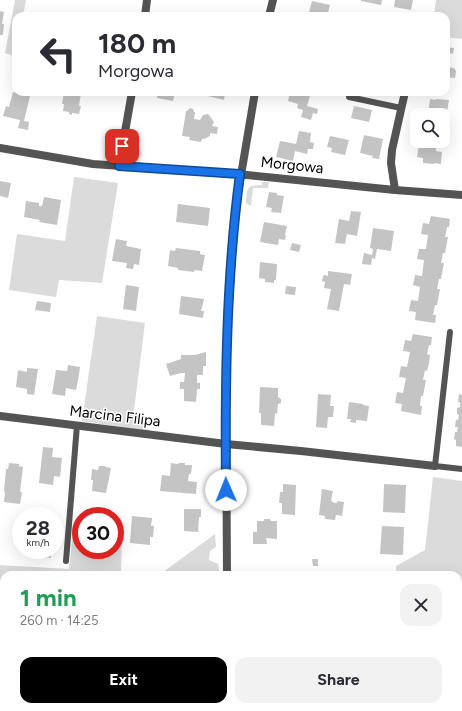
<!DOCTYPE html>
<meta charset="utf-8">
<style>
:root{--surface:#fff;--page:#f2f2f3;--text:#2b2b33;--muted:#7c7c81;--accent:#000}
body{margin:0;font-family:Figtree,sans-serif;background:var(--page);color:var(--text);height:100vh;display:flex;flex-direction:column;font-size:15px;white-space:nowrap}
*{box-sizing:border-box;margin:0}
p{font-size:13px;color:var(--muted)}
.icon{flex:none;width:22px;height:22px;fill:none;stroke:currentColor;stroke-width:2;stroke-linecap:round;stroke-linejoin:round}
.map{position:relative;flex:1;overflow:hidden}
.side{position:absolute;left:0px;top:571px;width:462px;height:140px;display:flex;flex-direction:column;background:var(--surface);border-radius:12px 12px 0 0;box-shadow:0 4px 16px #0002}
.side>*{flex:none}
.top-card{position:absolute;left:12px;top:12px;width:438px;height:84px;border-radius:12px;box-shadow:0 4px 16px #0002;background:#fff;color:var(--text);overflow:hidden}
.fabs{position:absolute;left:410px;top:108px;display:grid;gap:8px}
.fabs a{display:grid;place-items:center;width:40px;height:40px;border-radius:8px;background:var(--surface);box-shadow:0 4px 16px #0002;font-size:20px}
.speed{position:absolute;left:12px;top:507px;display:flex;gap:8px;font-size:20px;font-weight:700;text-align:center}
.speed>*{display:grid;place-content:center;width:52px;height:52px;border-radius:50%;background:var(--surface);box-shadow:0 4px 16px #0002;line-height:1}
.speed small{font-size:10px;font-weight:400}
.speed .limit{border:6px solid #d22;background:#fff;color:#111}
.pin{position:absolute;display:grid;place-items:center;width:34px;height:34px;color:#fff;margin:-17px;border-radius:8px;box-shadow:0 2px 6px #0006}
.me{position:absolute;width:44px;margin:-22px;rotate:359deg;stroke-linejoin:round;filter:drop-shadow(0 0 3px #0008)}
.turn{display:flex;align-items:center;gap:14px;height:84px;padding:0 20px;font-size:18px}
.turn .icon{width:52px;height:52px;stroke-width:2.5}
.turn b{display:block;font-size:28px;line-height:34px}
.round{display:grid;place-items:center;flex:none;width:42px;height:42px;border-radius:12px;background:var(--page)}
.summary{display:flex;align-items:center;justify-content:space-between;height:68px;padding:0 20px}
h1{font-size:24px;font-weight:700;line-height:30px;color:#1e9e55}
.button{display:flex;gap:8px;margin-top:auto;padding:8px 20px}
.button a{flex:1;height:46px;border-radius:12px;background:var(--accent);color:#fff;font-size:16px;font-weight:700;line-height:46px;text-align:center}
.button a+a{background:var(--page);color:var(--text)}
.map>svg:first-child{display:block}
.green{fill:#dbdbdb}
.building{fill:#c4c4c4}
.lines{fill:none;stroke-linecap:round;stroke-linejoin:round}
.lane{stroke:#545454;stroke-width:6}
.street{stroke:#545454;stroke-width:8}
.route-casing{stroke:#114b97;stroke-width:10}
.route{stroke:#1a73e8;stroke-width:7}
.labels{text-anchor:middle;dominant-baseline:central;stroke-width:3;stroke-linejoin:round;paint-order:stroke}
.street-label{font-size:15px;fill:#000;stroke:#fff}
</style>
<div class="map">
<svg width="462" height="711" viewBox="0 0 462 711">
<rect width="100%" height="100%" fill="#fff"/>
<path class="green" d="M15 0H26L23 16H16V57L5 53Z
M436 0H462V39L446 37V16H434Z
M74 177 118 183 102 283 59 280 56 297 9 290 17 234 65 241Z
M262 182H269L268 188H253L251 206 246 203C247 189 246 185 262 185Z
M97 316 145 323 133 418 152 432 82 421Z
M433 477 462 481V701H458V575H396V566L425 550Z
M73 533 81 534V550H115V537L122 538 121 575H4V707H161L163 708 231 707 229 711H0V565L69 569Z
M215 534 216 547 210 551 209 560 218 564 220 575H159Z"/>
<path class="building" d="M361 0H382L381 5 361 1Z
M395 0H413L411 10 394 7Z
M312 1 330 5 327 16H308Z
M0 11 4 12 2 24H4L3 35H0Z
M221 12 237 15V16H220Z
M446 47 454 48 453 54 450 53 448 67 454 68 456 71 455 78 446 77Z
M13 92 30 96 24 121 29 122 28 130 18 128 20 120 3 116 6 106 9 107Z
M64 92 81 93 79 106H81L79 114 72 113V115L69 114V112L63 111 64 104H62Z
M158 92H175L173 101 157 98Z
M205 92H225L224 100 208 96 209 94Z
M290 92H311L307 106 318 109 317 114 313 113 311 120 301 117 303 110 297 108 298 104 288 101Z
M430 99 436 100V99L449 100 446 118 443 117V115H428Z
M354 106 372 110 369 122 351 118Z
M190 108 193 109 194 112H195L194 119 200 120 203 115 208 114 214 122 212 126 218 127 217 134 210 133V136L204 139H202L201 142 189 140 190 137 182 136 186 111H187Z
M299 131 311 133 310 142 314 143 313 149H308L307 154 295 151 293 161 276 157 280 141 296 144Z
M364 135 383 139 379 159 372 158 373 156 360 153Z
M330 136 349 140 345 155 331 152 332 148 327 147Z
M419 145 436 147V151L442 152 441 164 434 163V164L423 163V158L417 157Z
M0 181 11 183 8 198 0 196Z
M269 192 277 193V195L284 196 281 213 271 212 272 208 266 207Z
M44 197 61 200 57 225 39 222 40 220 24 217 26 201 39 203V206H42Z
M178 204 210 208 208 226 176 222Z
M351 211 361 212 357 236 347 234 345 244 335 243 339 219 349 221Z
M431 216 450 219 449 227H447L445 237H448L445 253H443L441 263H444L441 279H439L437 289H440L437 305H435L433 315H436L435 323 415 320 416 312 409 311 411 300 418 301 420 287 413 285 415 275 422 276 424 260 417 259 419 249H426L428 235 421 234 423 223 429 224Z
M264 222 287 226 285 235H286L285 240 279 239 278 245 260 242Z
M373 228 394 231 391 251 377 249 375 259 372 258 371 265 362 264 364 253 372 255 373 249 370 248Z
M116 239 127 241 126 246 141 249 139 265 134 264 133 269 126 268 127 263 112 261Z
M292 243 301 245 299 252 290 250Z
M176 248 200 251V254L205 255 202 271 194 270V272L178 270V268L168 266 170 250 175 251Z
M260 262 277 264 276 280H274V283L265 282V279L259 278Z
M328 271 352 274 350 285 344 284 339 311 327 309 331 289 324 288 325 282 322 281 323 276 325 275 328 276Z
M126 285 139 287 136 311 123 309Z
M286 286 296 287 295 295 285 294Z
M181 296 204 299 201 311H204L203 318 179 314Z
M37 301 51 303 50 312 35 310Z
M413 334 432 337 431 345H429L427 354 430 355 429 363 427 371 425 370 423 380H426L423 396H421L420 406H422L421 415 401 411 402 404 395 403 397 392 403 393 406 378 399 377 401 366 407 367 410 352 403 351 405 340 411 341Z
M206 352V366H203V375H197V383H200V389H197L196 402 184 401V389H180V382H184L185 373H181L170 376 166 364 181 359V355H195Z
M68 365 80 367 79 375 76 390 66 388 65 396 52 394 56 370 67 371Z
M27 368 38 369 34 395 27 394V389L16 387 18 370 27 372Z
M260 387 278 388V397L281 399V403L278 404 277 414 275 413 274 426 261 425V413H259Z
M318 394 331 395 330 406H334L333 417H328L327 428 316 427Z
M459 394 462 395V447L456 446V440L454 439 455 432H457L458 427H455L456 420H458L459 415 457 414V408L460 407V402H458Z
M349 402 363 404V405L369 406 367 421 356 420V423L350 422 351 419H347Z
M43 447 53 448 52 457 62 458 60 477 54 476 53 485 39 483Z
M9 463 19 464V466L23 467 20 492H22L20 504 4 502 5 492 4 491 6 469H8Z
M171 463 178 464 179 463H185V465H192L191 474H189L188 481 197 482 196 494 160 491 162 475 170 476Z
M99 466H106L105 467 111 468 106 493 92 491 93 480H91L92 469 98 470Z
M283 484 296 485 295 515 282 514V503H279L280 492H283Z
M384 484 406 485 405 513 383 512Z
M322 489 333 491 331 500 334 503H337V501L344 502 342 516 336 515 335 520 325 519V516L319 515Z
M184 509H201V517H199L198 532 184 531Z
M132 516 152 518 151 526H154L153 537H150V545L130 543Z
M264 519H270L271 521H277V539L266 538 267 544H253V532H257V521H264Z
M382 526 404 527 403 555 380 554Z
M35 550H51V558L35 556Z
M312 559H318V566H313Z"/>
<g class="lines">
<path class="lane" d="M349 97 401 108
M450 332 435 466 462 469
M66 561 77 425"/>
<path class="street" d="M145 16 147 0
M269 16 273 0
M0 148 93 164 247 175 395 190 462 195
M119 166 132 92
M395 190 391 163 392 150 405 92
M0 416 226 444 301 451 435 466
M227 575 226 395 227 335 233 238 238 193 255 92
M244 707 246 711
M311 711 321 707"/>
</g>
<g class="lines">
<g class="route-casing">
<path id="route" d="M122 146 119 166 240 174C226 279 225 384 226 490"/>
</g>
<use href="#route" class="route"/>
</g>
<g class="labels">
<g class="street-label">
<text transform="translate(292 165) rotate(6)">Morgowa</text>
<text transform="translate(115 416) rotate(7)">Marcina Filipa</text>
</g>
</g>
</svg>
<div class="fabs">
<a><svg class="icon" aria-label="search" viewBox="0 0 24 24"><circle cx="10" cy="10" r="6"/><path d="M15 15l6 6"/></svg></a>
</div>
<div class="speed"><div>28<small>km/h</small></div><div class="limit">30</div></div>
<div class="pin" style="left:122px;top:146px;background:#d93025"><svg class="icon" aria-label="arrive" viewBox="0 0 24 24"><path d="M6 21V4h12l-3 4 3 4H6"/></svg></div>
<svg class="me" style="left:226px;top:490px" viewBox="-20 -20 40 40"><circle r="19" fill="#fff"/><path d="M0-13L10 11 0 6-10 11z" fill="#1a73e8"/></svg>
<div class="top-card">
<div class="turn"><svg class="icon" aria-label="left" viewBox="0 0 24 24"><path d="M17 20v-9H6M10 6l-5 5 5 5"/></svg><div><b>180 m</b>Morgowa</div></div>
</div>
<section class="side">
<div class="summary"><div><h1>1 min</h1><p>260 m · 14:25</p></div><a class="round"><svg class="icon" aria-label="close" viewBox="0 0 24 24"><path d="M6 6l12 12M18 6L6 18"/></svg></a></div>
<div class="button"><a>Exit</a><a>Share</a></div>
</section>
</div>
